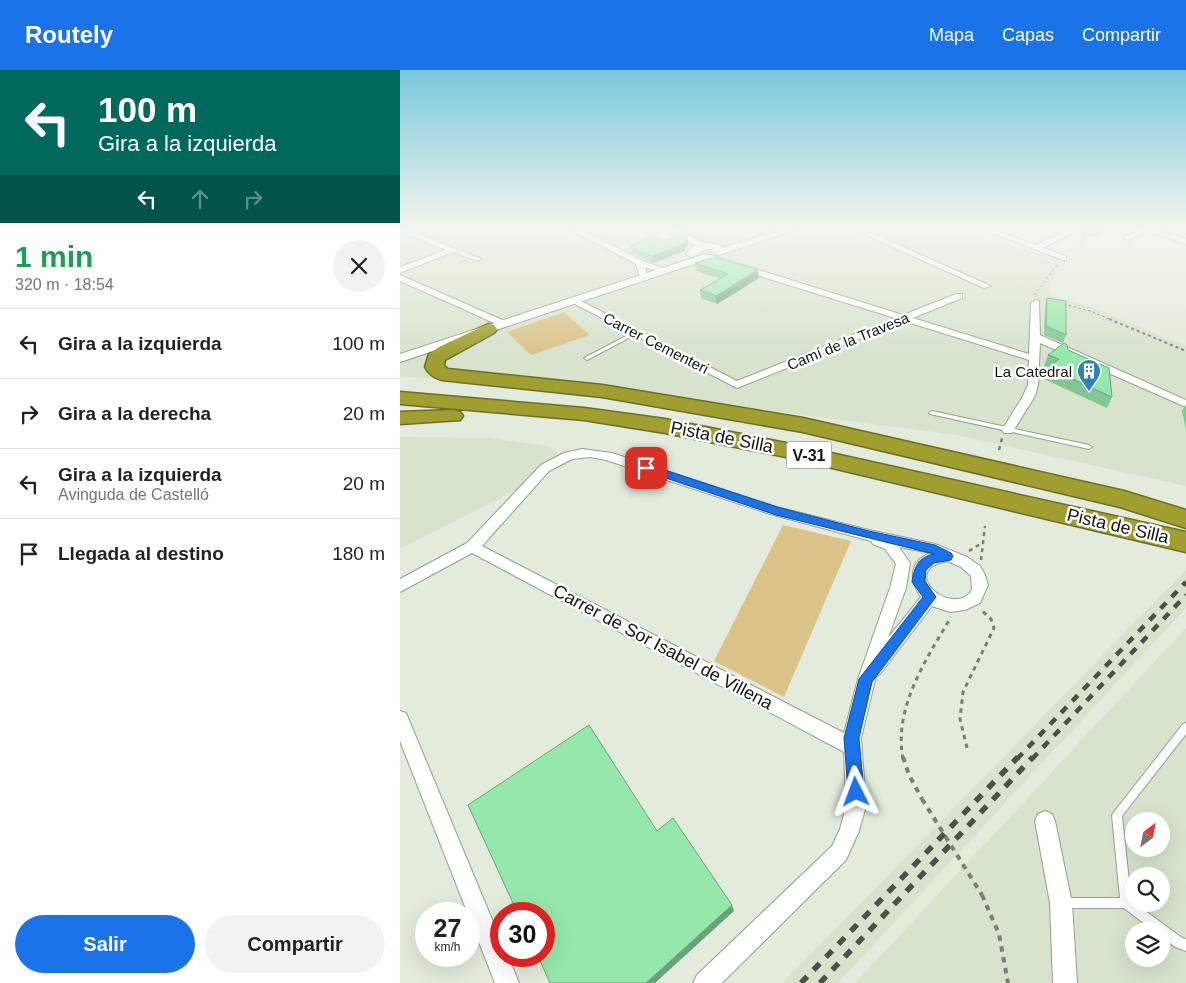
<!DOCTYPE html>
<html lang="es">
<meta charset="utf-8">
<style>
:root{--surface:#fff;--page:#f2f2f2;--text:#222;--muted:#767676;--line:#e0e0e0;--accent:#1a73e8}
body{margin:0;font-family:Arial,sans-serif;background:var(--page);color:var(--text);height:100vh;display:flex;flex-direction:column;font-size:19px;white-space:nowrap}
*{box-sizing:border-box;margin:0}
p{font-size:16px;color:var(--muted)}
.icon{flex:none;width:28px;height:28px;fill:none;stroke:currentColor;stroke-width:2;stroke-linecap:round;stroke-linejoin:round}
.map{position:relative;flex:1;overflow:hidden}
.drawer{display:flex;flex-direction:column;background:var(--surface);width:400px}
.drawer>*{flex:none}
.guide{background:#00695c;color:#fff;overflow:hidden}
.needle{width:32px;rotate:32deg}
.buttons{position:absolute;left:725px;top:742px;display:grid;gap:10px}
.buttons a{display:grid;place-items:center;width:45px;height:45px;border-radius:50%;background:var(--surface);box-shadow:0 5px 20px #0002;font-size:25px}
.speed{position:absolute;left:15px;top:832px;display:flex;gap:10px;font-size:25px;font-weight:700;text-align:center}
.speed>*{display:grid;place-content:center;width:65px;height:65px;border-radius:50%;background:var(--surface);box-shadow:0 5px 20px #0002;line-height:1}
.speed small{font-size:12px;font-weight:400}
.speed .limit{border:8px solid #d22;background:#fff;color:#111}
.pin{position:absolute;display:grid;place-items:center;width:42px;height:42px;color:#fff;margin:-21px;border-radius:10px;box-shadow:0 2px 8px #0006}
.me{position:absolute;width:55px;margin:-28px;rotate:357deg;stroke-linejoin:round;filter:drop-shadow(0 0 4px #0008)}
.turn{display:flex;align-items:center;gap:18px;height:105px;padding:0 15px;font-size:22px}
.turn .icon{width:65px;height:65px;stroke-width:2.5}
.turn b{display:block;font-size:35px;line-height:42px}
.lanes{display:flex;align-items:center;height:48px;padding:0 15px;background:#0003;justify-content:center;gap:25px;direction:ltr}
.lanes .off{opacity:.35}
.round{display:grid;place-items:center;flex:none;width:52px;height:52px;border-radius:26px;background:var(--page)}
.overview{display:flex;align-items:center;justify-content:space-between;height:85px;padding:0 15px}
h1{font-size:30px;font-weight:700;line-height:38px;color:#1e9e55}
.primary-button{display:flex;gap:10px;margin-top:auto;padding:10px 15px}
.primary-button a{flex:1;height:58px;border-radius:30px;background:var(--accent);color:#fff;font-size:20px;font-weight:700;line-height:58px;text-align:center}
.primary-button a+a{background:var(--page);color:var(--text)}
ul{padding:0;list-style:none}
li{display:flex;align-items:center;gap:15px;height:70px;padding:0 15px;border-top:1px solid var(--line)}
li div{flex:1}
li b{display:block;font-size:19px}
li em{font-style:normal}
header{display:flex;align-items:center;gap:30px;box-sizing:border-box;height:70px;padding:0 25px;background:var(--accent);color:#fff}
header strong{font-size:24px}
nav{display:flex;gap:28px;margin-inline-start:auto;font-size:18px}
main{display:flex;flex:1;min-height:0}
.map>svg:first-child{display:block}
.built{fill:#d7e3cd;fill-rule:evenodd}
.green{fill:#dbc288}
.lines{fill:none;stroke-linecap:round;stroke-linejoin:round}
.service-casing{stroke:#969e90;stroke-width:2}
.minor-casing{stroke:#969e90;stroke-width:2}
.tertiary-casing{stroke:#969e90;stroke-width:2}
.motorway-casing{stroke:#6e6e24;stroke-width:3}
.path-far4{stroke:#797f75;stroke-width:1;stroke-dasharray:2.5 2.5;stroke-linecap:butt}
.path-far3{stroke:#797f75;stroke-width:2;stroke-dasharray:3 3;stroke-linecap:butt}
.path-far2{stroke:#797f75;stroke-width:2.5;stroke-dasharray:4 4;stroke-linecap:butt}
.path-far1{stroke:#797f75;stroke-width:3;stroke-dasharray:4.5 4.5;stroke-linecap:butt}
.path{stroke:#797f75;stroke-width:4;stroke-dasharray:5.5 5.5;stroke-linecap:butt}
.service{fill:#fff;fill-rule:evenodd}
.minor{fill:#fff;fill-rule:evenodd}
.tertiary{fill:#fff;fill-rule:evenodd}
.motorway{fill:#9f9e2e;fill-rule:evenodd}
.rail-far1{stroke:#4b5048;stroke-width:4.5;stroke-dasharray:8 8;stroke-linecap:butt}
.rail{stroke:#4b5048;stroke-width:5.5;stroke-dasharray:9 9;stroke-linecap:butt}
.path-bridge{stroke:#797f75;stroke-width:4;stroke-dasharray:5.5 5.5;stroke-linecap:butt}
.wall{fill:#80c794}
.shaded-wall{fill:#68a278}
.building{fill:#95e7ac;stroke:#68a278}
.route{fill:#1a73e8;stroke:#114b97}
.labels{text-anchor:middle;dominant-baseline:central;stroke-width:5;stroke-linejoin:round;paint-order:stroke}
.far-street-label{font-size:15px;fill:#121510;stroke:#fff}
.far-poi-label{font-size:15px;fill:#121510;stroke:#fff;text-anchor:end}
.shield{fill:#fff;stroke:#595b58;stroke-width:1}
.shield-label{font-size:16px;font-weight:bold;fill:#121510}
.street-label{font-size:18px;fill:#121510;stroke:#fff}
</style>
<header>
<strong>Routely</strong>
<nav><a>Mapa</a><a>Capas</a><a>Compartir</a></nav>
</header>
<main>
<section class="drawer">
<div class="guide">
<div class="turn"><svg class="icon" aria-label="left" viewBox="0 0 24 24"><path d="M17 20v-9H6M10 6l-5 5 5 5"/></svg><div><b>100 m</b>Gira a la izquierda</div></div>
<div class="lanes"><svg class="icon" aria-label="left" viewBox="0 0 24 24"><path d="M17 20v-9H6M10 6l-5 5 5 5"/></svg><svg class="icon off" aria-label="ahead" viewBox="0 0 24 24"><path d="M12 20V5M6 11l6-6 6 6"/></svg><svg class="icon off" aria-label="right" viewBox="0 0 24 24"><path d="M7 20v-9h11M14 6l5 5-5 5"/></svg></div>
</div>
<div class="overview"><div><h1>1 min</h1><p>320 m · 18:54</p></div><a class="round"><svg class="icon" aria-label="close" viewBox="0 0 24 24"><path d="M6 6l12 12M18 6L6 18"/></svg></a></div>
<ul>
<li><svg class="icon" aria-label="left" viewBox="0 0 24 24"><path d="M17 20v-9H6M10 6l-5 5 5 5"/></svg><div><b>Gira a la izquierda</b></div><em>100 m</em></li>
<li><svg class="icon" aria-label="right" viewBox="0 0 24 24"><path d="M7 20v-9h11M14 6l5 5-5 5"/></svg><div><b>Gira a la derecha</b></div><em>20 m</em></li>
<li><svg class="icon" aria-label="left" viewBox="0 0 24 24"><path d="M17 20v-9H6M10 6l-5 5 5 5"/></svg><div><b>Gira a la izquierda</b><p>Avinguda de Castelló</p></div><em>20 m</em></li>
<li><svg class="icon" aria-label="arrive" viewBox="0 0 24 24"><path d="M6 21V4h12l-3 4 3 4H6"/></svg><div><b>Llegada al destino</b></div><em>180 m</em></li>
</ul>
<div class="primary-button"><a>Salir</a><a>Compartir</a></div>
</section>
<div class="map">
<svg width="786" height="913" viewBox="0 0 786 913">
<rect width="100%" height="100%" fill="#e3ebdc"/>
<path class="built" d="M0 158H565L661 192 648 220 652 226 689 236 786 276V416L557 365 319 334 0 306Z
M0 367 89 368 147 376 171 392 0 479Z
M786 500V538L438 913H383Z
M786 558V913H455L464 904ZM734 751H761V779H734ZM734 806H761V834H734ZM734 861H761V889H734Z"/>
<path class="green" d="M164 242 190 265 131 285 107 262Z
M383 455 451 471 384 627 314 591Z"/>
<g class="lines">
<g class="service-casing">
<path id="service" d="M234 262 238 263 189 289 187 290 184 288Z
M532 341 689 375 692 377 689 379 530 344 529 343Z
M786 653V664L722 746 731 830 734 832V834H736L782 868 786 869V881L775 877 761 866V861H754L724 838H664L660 837 659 833 660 829 664 828H720L712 745 714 742 783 654Z"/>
</g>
<g class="minor-casing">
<path id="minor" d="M0 158H4L81 189 77 191 53 182 0 203V197L46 180 0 162Z
M167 158H177L243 191 265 199 261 202 245 197 247 205 240 207 236 194Z
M266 158H275L311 176 307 178 289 173Z
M450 158H460L591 216 584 218Z
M579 158H590L636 175 673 158H683L643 178 666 186V190H663Z
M740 158H751L786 169V174L746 161 730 170 723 168Z
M305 185H311L503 245 556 224H562V228L513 248 629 284 631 233 636 230 639 231 640 265 786 330V337L640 273 638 315 635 326 612 363H604L602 360 623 326 628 315 629 290 504 251 337 318 169 231 174 228 177 229 337 311 495 248 305 189Z
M0 205 107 252 109 254 107 256H101L0 211Z
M182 379 212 383 377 437 469 460 535 474 567 487 580 496 585 505 588 515 580 533 565 540 550 542 532 536 480 604 476 606 461 668 466 736 459 761 446 790 322 913H293L297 905 432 776 440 759 446 736 444 682 72 483 0 522V509L67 473 141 395 164 383ZM190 387 206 390 370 444 471 471 473 474 485 479 496 494 490 518 458 609 444 663 82 476 149 401 172 389ZM499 477 531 483C508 491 510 511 521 527L488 568 506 518 510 493ZM547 491 561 497 571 506 572 520C553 549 496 501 547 491Z
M0 641 6 643 101 871V886H108L119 913H95L0 671Z
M645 741 652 744 655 751 672 833 677 913H653L650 833 635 751 638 744Z"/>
</g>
<g class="tertiary-casing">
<path id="tertiary" d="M386 158H401L319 185 315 184 312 179C299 178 301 185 291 187L286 184C294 172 306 172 320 175L322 178Z
M305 184 310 187 309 189 0 292V284Z"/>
</g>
<g class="motorway-casing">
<path id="motorway" d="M88 254 94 255 97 259 94 263 45 290 44 296 48 299 202 315 403 348 724 421 786 440V458L720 437 403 362 202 327 42 310C34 308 29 304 25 297L29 284 39 277Z
M0 322 184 338 265 349 386 373 786 462V482L386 387 265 363 184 350 0 334Z
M53 340 60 342 63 346 60 350 0 354V342Z"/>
</g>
<path class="path-far4" d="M669 182 685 168 683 165
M634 225 658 194
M664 234 690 241 712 250"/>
<path class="path-far3" d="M709 249 786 281"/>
<path class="path-far2" d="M599 380 602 368
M569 481 582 473
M581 490 585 456"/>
<path class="path-far1" d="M567 678 560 649 563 622 594 558 591 549 580 539
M503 689C493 638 527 588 551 547"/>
<path class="path" d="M503 687 509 705 522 729
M582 825 599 864 608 913"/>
<use href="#service" class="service"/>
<use href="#minor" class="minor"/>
<use href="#tertiary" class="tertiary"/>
<use href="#motorway" class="motorway"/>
<path class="rail-far1" d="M617 689 786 512
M632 689 786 525"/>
<path class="rail" d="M401 913 618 687
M420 913 633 687"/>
<path class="path-bridge" d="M522 729 582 825"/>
</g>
<path class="wall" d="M681 158H708L694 167 680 162Z
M263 171 288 175 284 181 253 193 232 183 231 177Z
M295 193 359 208 317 234 301 228 300 220 320 209 296 201Z
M647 228 666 265 663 273 644 265 645 236Z
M668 280 712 327 707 338 644 309 648 297 644 296 648 285Z
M786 334V360L782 341Z"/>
<path class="shaded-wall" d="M701 158H708L694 167 697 161Z
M288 168V175L284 181 253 193 252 186Z
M358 200 359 208 317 234 316 226Z
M332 835 334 841 255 913H246Z"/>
<path class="building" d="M689 158H701L697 161Z
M283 165 288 168 283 174 252 186 231 177 252 166 263 171Z
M315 187 358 200 316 226 300 220 328 204 295 193Z
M647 228 666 231V265L646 256Z
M664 273 667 275 668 280 709 298 712 327 648 298 659 289 648 285Z
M189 655 257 761 273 748 332 835 246 913H150L138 886H144V844H118L68 735Z"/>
<linearGradient id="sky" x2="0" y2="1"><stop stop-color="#79c8db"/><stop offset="0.55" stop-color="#f2f6ef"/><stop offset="1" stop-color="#f2f6ef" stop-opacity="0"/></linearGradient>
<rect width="786" height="286" fill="url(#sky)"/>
<path class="route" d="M246 394 377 437 469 461 535 475 551 483 553 486 551 490 534 493 526 500 525 511 536 527 472 612 459 668 464 722 461 727 456 729 450 727 448 722 444 668 459 609 523 527 512 512C514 498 518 487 534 484L376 445 242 400 240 398Z"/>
<defs>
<g id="building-pin" transform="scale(1.25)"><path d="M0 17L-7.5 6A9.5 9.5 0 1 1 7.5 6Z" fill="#2f82b3" stroke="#fff"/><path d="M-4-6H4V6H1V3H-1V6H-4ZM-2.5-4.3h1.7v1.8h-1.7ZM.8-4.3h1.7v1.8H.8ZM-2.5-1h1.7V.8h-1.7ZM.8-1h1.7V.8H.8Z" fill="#fff"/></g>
</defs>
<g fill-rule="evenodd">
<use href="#building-pin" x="689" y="301"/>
</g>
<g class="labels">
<g class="far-street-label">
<text transform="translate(448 271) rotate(-22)">Camí de la Travesa</text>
<text transform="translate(256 273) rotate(27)">Carrer Cementeri</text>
</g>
<g class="far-poi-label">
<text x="672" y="301">La Catedral</text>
</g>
<rect class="shield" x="386.5" y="371.5" width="45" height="27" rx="4"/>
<g class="shield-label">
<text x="409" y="385">V-31</text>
</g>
<g class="street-label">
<text transform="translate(322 367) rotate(11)">Pista de Silla</text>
<text transform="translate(718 456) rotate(13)">Pista de Silla</text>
<text transform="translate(263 577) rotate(28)">Carrer de Sor Isabel de Villena</text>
</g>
</g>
</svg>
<div class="buttons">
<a><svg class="needle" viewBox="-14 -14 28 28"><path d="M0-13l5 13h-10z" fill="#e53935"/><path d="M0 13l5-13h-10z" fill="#767676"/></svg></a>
<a><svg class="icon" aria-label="search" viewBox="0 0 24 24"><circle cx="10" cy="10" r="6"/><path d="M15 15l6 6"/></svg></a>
<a><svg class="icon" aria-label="layers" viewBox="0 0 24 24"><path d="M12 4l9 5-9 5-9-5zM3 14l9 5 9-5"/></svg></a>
</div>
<div class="speed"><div>27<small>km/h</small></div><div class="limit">30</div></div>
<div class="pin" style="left:246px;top:398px;background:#d93025"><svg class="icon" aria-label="arrive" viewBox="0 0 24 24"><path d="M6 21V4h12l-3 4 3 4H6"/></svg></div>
<svg class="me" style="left:456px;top:722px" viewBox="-20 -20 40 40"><path d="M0-17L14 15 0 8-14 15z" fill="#1a73e8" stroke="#fff" stroke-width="4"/></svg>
</div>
</main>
